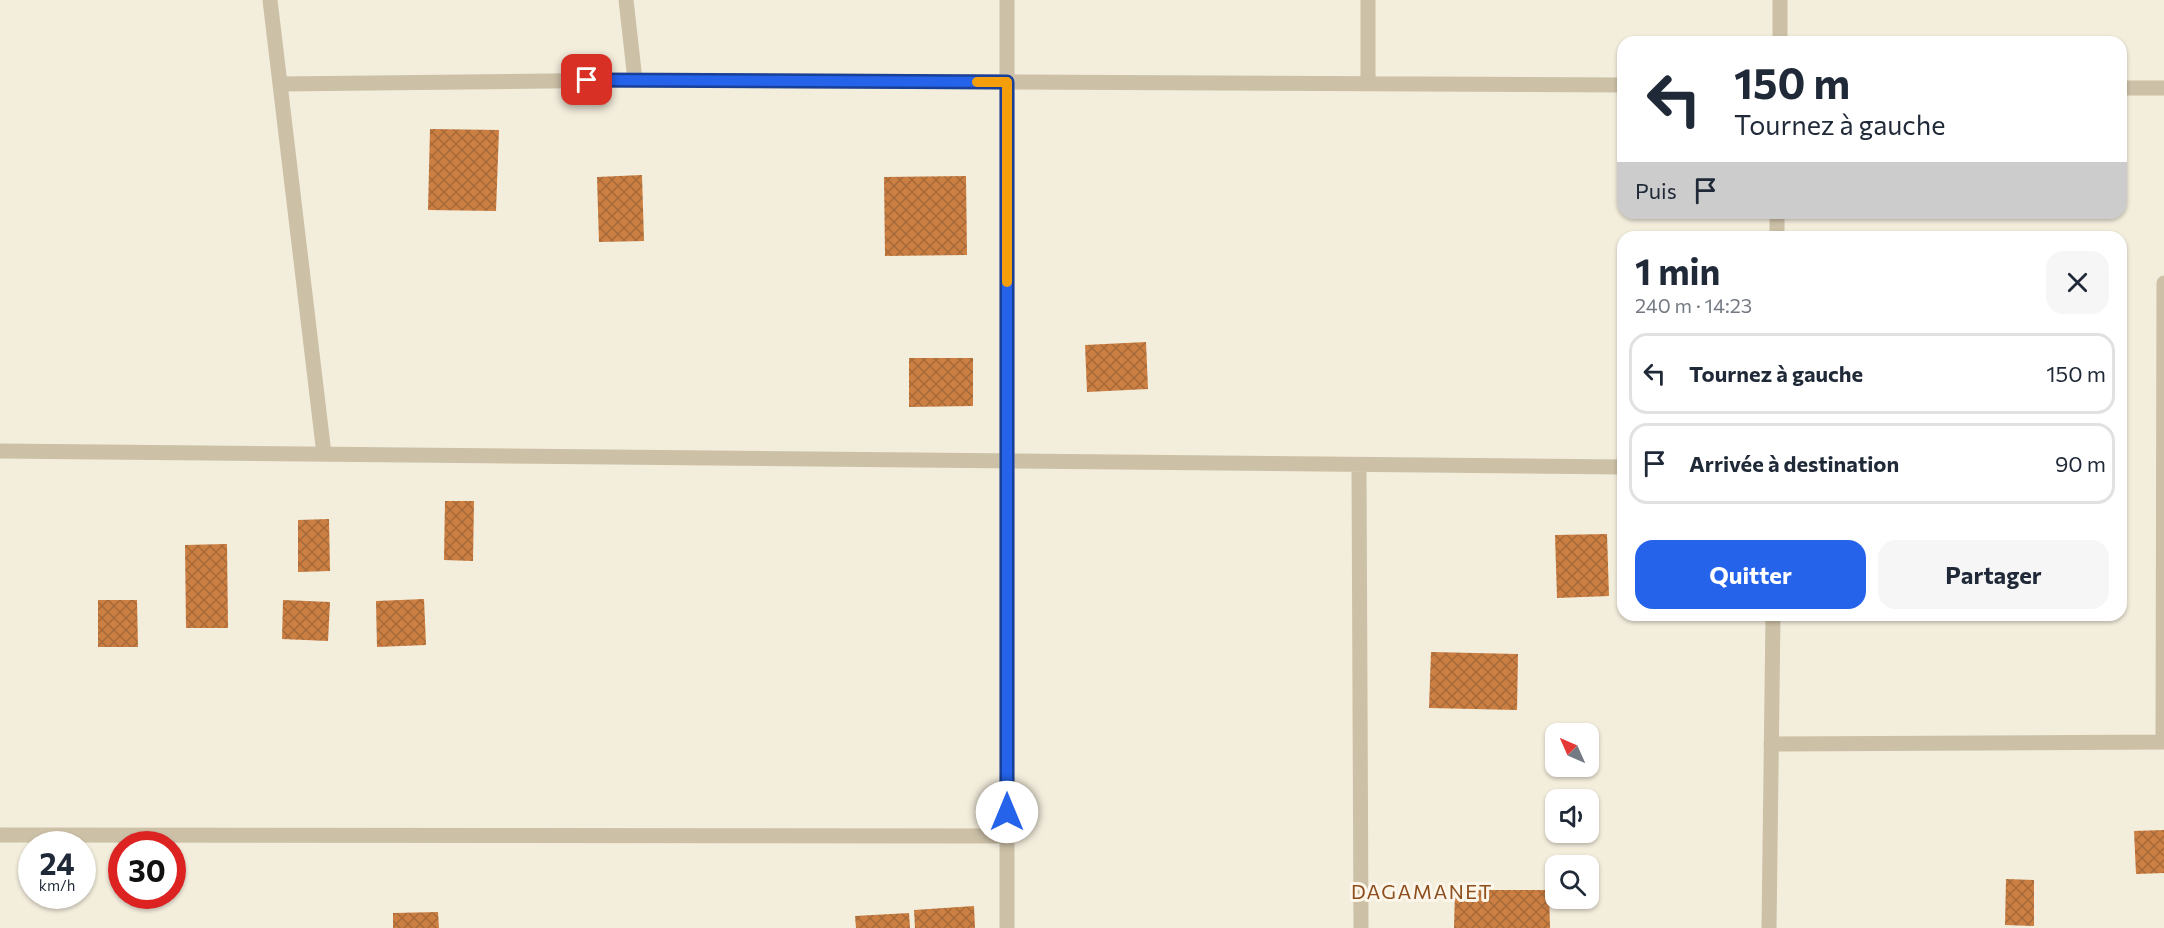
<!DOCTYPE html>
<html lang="fr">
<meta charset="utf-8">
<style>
:root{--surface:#fff;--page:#f6f6f7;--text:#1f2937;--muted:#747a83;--line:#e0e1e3;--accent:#2563eb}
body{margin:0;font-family:Commissioner,sans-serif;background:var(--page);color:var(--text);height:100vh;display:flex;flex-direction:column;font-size:22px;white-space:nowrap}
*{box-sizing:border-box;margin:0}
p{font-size:20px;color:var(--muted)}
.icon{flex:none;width:33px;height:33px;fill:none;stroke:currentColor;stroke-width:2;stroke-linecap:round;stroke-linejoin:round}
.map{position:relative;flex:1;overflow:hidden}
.sheet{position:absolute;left:1617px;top:231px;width:510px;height:390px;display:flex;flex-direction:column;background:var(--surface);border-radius:18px;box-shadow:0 2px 4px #0004}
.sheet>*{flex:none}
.guide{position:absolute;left:1617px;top:36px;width:510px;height:183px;border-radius:18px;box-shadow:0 2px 4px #0004;background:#fff;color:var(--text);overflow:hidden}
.needle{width:39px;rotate:315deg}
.fabs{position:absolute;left:1545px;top:723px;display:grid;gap:12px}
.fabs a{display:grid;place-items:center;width:54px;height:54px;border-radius:12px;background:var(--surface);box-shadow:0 2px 4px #0004;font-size:30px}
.speed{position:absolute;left:18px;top:831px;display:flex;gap:12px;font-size:30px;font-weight:700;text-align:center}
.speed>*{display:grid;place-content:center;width:78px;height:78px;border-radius:50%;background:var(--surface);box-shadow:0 2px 4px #0004;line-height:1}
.speed small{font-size:15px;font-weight:400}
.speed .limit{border:9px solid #d22;background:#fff;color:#111}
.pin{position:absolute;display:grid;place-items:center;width:51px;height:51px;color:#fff;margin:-26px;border-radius:12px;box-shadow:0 3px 9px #0006}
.me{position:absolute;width:66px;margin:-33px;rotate:0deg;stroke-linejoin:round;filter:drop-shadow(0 0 4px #0008)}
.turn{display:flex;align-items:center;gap:21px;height:126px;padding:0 18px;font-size:27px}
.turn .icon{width:78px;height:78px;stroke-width:2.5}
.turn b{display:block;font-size:42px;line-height:51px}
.then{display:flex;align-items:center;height:57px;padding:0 18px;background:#0003;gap:12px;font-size:22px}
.round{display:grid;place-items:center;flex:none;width:63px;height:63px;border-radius:18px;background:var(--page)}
.head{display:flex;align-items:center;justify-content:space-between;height:102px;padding:0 18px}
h1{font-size:36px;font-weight:700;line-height:45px}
.button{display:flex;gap:12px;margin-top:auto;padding:12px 18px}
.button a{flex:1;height:69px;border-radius:18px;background:var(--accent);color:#fff;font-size:24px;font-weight:700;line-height:69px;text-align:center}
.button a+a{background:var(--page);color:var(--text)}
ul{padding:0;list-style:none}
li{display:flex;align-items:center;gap:18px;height:81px;margin:0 12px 9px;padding:0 6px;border:3px solid var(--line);border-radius:18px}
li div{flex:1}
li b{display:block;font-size:22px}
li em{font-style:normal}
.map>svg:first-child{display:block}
.building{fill:url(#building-cross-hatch)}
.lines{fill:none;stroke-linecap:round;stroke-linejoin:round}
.minor{stroke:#ccc0a7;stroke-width:15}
.tertiary{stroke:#ccc0a7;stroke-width:15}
.route-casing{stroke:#184099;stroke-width:15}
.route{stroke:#2563eb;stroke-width:10}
.slow{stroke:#f59e0b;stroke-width:10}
.labels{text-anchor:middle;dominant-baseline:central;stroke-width:6;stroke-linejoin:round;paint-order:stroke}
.quarter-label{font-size:20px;letter-spacing:1.5px;fill:#8c4e1d;stroke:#fbf6e9}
</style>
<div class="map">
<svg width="2164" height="928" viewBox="0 0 2164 928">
<defs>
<pattern id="building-cross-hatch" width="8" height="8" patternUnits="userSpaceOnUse" patternTransform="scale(1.5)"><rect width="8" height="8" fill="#cc7f42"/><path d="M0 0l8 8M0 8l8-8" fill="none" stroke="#a76937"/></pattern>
</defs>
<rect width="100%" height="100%" fill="#f3eddc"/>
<path class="building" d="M430 129 499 130 496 211 428 210Z
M642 175 644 241 599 242 597 177Z
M966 176 967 255 885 256 884 177Z
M1146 342 1148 389 1087 392 1085 345Z
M909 358H973V406L909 407Z
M445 501H474L473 561 444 560Z
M329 519 330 571 298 572V520Z
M1607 534 1609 596 1557 598 1555 535Z
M227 544 228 628H186L185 545Z
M424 599 426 645 377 647 376 601Z
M98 600H137L138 647H98Z
M283 600 330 602 328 641 282 639Z
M1431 652 1518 654 1517 710 1429 708Z
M2164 830V873L2136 874 2134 831Z
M2006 879 2034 880V926L2005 925Z
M1455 890H1549L1550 928H1454Z
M974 906 975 928H915L914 910Z
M438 912 439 928H393V913Z
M909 913 910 928H856L855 916Z"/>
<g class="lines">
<path class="minor" d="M270 0 324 454
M626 0 635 80
M1368 0V84
M280 84 635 80 1623 85
M2121 88H2164
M0 451 1623 467
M1359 465 1361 928
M2163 742 2164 283
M1771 744 2164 742
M0 835 1007 836
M1007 928V0"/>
<path class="tertiary" d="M1780 42V0
M1777 237V213
M1769 928 1773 615"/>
</g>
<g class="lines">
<g class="route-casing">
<path id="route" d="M587 80 1007 82V812"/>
</g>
<use href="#route" class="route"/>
<path class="slow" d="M977 82H1007V282"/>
</g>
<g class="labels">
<g class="quarter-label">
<text x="1422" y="891">DAGAMANET</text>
</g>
</g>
</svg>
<div class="fabs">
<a><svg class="needle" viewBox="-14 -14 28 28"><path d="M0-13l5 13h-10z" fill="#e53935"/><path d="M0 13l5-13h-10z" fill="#747a83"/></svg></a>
<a><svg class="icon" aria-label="sound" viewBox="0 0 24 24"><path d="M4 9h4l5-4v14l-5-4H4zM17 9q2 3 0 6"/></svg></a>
<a><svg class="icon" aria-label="search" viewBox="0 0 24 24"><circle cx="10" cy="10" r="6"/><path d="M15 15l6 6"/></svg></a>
</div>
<div class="speed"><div>24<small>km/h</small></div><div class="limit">30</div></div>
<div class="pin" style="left:587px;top:80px;background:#d93025"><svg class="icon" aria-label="arrive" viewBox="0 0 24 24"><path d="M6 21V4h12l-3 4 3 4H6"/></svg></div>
<svg class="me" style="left:1007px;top:812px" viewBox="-20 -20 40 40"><circle r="19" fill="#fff"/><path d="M0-13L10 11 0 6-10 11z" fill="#2563eb"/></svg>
<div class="guide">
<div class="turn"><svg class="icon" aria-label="left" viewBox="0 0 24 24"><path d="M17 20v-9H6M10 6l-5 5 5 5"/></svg><div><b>150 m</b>Tournez à gauche</div></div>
<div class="then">Puis<svg class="icon" aria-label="arrive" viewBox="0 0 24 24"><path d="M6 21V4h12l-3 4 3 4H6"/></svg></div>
</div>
<section class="sheet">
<div class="head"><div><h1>1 min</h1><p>240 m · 14:23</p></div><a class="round"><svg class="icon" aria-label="close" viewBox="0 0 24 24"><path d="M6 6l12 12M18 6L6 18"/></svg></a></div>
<ul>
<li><svg class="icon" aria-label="left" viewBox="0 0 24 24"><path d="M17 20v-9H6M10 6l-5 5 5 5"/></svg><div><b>Tournez à gauche</b></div><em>150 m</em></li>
<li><svg class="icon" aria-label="arrive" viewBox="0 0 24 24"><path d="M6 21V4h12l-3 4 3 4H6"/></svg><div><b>Arrivée à destination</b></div><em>90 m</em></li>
</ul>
<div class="button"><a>Quitter</a><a>Partager</a></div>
</section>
</div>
